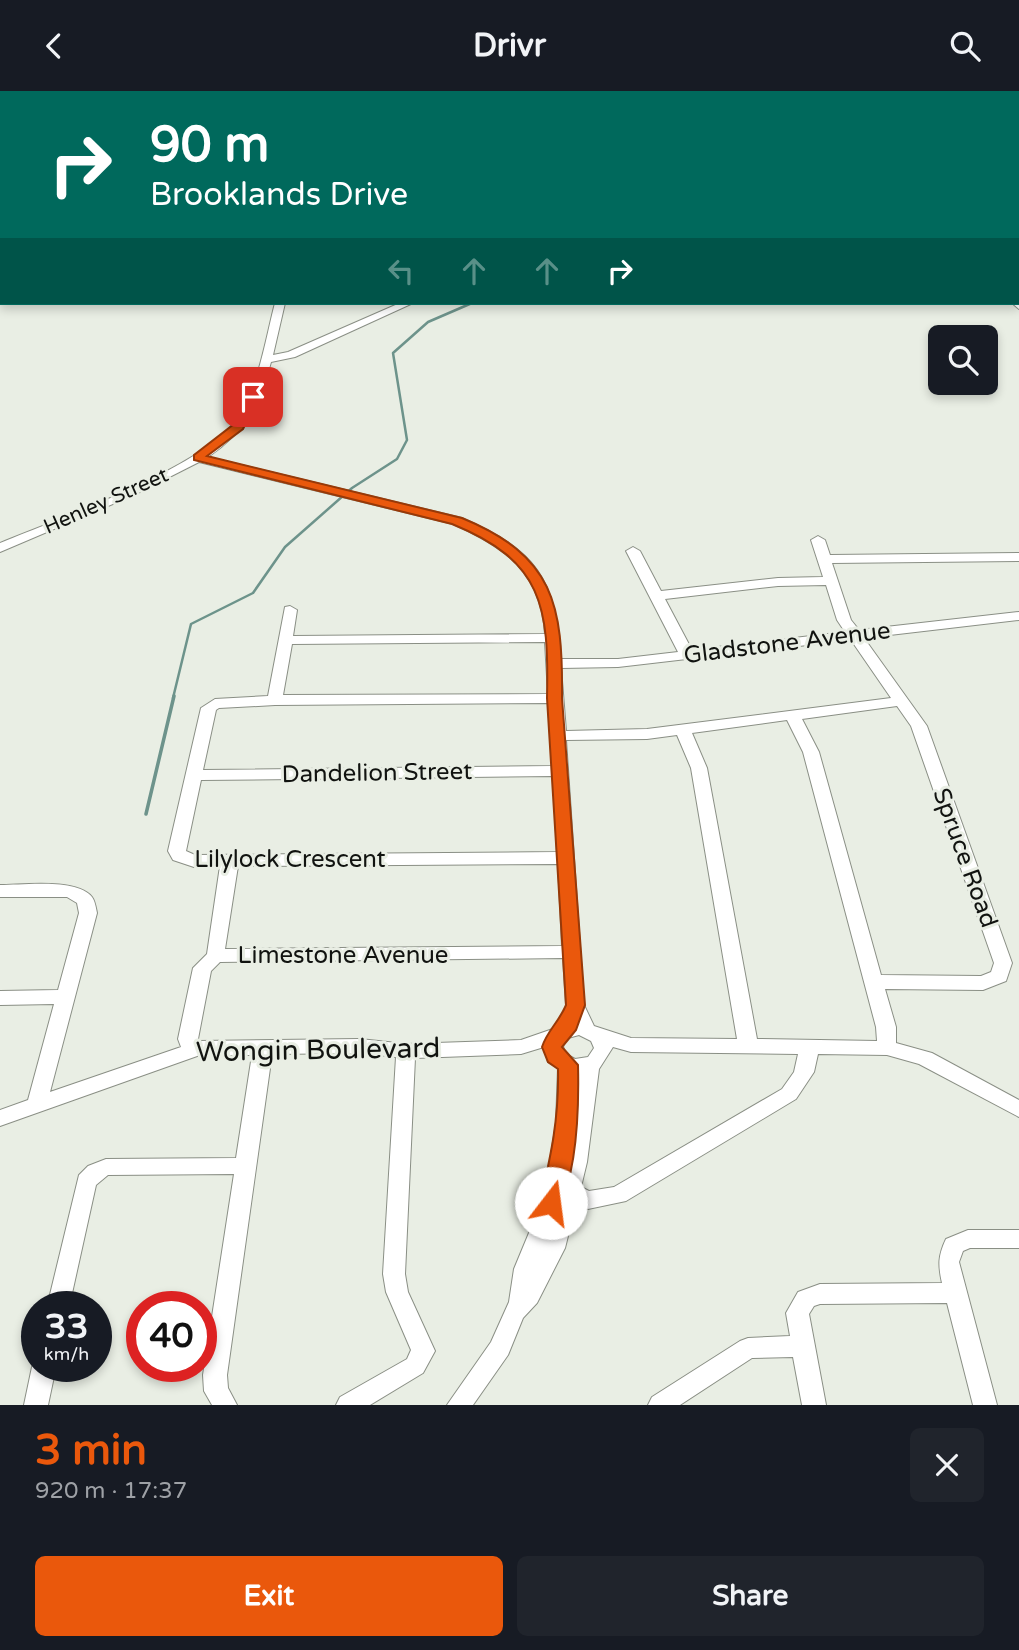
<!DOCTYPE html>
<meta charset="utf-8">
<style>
:root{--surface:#171b24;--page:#20242c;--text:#f1f3f6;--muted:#9ea1a6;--accent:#ea580c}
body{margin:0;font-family:"Varela Round",sans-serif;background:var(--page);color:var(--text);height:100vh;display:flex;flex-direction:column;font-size:26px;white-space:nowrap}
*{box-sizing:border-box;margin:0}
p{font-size:23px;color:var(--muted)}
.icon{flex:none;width:38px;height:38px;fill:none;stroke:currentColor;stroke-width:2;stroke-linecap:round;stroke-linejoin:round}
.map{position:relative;height:1314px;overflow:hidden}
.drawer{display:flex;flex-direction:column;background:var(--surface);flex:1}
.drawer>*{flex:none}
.banner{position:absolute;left:0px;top:0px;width:1020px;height:214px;box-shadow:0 4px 10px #0003;background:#00695c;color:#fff;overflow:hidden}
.fabs{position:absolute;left:928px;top:234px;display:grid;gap:14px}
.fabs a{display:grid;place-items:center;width:70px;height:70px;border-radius:10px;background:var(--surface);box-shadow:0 4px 10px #0003;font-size:35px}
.speed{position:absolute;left:21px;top:1200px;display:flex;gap:14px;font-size:35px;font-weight:700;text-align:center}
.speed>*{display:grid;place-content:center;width:91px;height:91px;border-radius:50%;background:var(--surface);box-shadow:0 4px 10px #0003;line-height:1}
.speed small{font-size:18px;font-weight:400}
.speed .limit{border:10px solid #d22;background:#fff;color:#111}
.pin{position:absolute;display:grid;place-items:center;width:60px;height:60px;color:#fff;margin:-30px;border-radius:14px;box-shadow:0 4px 10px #0006}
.me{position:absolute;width:77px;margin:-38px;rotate:15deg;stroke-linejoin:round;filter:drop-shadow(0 0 5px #0008)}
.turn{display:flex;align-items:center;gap:24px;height:147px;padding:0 35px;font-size:32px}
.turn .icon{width:91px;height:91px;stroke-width:2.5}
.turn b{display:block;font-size:49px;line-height:60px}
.lanes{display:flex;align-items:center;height:66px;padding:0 35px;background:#0003;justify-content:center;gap:35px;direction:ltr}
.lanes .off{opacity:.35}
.round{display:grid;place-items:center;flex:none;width:74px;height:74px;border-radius:10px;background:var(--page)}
.head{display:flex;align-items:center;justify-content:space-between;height:119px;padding:0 35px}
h1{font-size:42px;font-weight:700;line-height:52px;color:var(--accent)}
.cta{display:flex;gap:14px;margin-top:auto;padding:14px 35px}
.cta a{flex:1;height:80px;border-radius:10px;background:var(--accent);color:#fff;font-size:28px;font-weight:700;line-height:80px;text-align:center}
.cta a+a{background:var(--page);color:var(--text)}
header{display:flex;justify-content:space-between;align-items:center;height:91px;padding:0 35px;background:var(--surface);font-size:32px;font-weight:700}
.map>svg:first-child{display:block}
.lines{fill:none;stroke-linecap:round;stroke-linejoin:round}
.stream-far2{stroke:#6d938b;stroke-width:2}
.stream-far1{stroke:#6d938b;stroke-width:2.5}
.stream{stroke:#6d938b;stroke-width:3.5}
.minor-casing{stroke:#8a8f85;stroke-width:2}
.minor{fill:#fff;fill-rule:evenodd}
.route{fill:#ea580c;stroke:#983908;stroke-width:2}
.labels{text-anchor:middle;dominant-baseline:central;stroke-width:6;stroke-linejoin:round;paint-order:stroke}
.far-street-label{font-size:21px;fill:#111310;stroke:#e9eee4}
.street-label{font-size:24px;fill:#111310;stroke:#e9eee4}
.near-street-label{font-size:28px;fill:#111310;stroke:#e9eee4}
</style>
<header><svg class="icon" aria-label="back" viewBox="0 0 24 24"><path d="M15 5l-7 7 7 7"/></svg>Drivr<svg class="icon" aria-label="search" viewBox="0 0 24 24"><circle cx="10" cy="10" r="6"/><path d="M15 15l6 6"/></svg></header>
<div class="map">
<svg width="1019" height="1314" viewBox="0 0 1019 1314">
<rect width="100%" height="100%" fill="#e9eee4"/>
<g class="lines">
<path class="stream-far2" d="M1008 2 1013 0"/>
<path class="stream-far1" d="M173 607 191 533 253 502 285 456 352 397 397 368 407 349 393 262 428 231 472 212"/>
<path class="stream" d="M146 723 174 605"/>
<g class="minor-casing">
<path id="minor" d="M327 0H335V2H327Z
M869 0H879L880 1 866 2Z
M1018 119H1019V125H1018Z
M0 206H2L3 212H0Z
M1018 209H1019V218L1012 212H1018Z
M275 212H285L273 264 288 261 400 212H413L295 266 271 271C259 315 246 340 208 366L462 427C537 460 555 487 561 568H618L678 561 626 460 633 456 640 460 661 500 778 487 823 486 811 449 818 445 825 449 830 464 1019 462V470L832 472 851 529 859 539 1019 521V529L864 547 927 635 1012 872 1006 890 983 899 885 898 896 936V952L932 962 1019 1009V1026L919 973 887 964 818 963 814 981 796 1008 626 1110 588 1118 576 1113 565 1157 537 1212 523 1227 508 1264 473 1314H447L491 1251 509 1211 514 1178 536 1125 547 1088 556 1032 558 977 548 971 544 956 521 963 415 967 405 1183 408 1201 435 1260 423 1282 370 1314H336L340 1306 407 1268 411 1259 386 1201 383 1183 396 966 360 962 272 963 227 1284 228 1297 237 1314H212L204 1300 203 1284 234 1083 108 1084 96 1094 69 1216H47L79 1084 88 1075 106 1068 236 1067 252 964H200L0 1035V1019L28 1009 54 913 0 914V900L58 899 79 822 77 812 67 806H0V794C23 794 77 787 92 806 95 810 96 817 97 822L50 1001 181 956 178 948 193 877 207 863 220 775 194 776 173 769 168 760 201 617 215 608 268 605 285 516 290 515 297 519 293 545 545 543C541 481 505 456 453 433L199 371 134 404 0 461V452C56 429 205 376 237 328 259 295 265 250 275 212ZM826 494 837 529 845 541 692 559 665 508 778 495ZM851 549 891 607 647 638 566 640 561 577 618 576ZM545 551 548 603 283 604 292 553ZM548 612 552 675 203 679 216 619 219 617 275 614ZM897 615 911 635 994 872 991 881 981 885 881 884 819 661 802 628ZM787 629 803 661 876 936 877 950 757 948 707 677 692 642ZM677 644 691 677 737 948 631 947 594 935 584 914 566 649 647 648ZM553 685 557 761 195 764 186 760 201 689ZM558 773 562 855 225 858 238 775ZM563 867 566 914 573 931 521 949 406 953 360 948 198 950V948L211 880 220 871ZM579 944 591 950 594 957 588 966 575 968 564 962 563 953 568 947ZM613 956 631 961 798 963 794 981 782 998 614 1096 589 1100 581 1096 587 1071 599 978Z
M968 1139H1019V1157H970L963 1160 959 1171 997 1314H973L947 1212 820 1213 814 1215 809 1223 826 1314H802L793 1266 752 1267 680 1314H648L652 1306 740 1250 748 1247 790 1245 786 1222 798 1201 820 1193 942 1192C938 1174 938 1165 946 1148Z
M37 1268V1276H56L48 1314H24L32 1276Z"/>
</g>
<use href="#minor" class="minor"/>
</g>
<path class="route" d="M249 303 259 306 243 338 207 365 462 427C554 465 563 513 562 607L585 914 576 939 562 956 578 974C579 1016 577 1081 558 1119L551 1121 543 1119 540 1112C551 1064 559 1028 558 978L548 971 542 956C547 940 559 931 566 914L547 607C549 515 543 470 452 433L194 369V364L234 333Z"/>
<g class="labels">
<g class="far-street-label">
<text transform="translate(106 410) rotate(-24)">Henley Street</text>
</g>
<g class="street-label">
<text transform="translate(787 552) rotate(-7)">Gladstone Avenue</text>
<text transform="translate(377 682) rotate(-1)">Dandelion Street</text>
<text transform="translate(965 767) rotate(70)">Spruce Road</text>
<text x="290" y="768">Lilylock Crescent</text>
<text x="343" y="864">Limestone Avenue</text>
</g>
<g class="near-street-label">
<text transform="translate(318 959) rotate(-1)">Wongin Boulevard</text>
</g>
</g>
</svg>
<div class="fabs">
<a><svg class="icon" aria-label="search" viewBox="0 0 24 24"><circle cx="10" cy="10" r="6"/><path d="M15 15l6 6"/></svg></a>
</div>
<div class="speed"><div>33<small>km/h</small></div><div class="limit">40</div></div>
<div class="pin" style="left:253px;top:306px;background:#d93025"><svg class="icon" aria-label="arrive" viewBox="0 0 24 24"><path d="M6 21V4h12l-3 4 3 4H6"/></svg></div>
<svg class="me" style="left:551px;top:1112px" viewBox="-20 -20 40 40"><circle r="19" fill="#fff"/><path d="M0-13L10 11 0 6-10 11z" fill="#ea580c"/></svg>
<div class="banner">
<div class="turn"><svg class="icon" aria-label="right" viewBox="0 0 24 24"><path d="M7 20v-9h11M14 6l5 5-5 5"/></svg><div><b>90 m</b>Brooklands Drive</div></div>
<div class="lanes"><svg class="icon off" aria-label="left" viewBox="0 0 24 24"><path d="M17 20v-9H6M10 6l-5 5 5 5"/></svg><svg class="icon off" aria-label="ahead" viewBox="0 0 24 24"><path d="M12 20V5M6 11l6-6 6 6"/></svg><svg class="icon off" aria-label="ahead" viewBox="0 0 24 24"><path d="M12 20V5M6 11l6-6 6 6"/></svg><svg class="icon" aria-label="right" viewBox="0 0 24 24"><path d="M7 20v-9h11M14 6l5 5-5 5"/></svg></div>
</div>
</div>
<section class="drawer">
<div class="head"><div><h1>3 min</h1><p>920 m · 17:37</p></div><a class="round"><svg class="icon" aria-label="close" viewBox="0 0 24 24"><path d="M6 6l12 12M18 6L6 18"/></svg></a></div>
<div class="cta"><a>Exit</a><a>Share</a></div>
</section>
